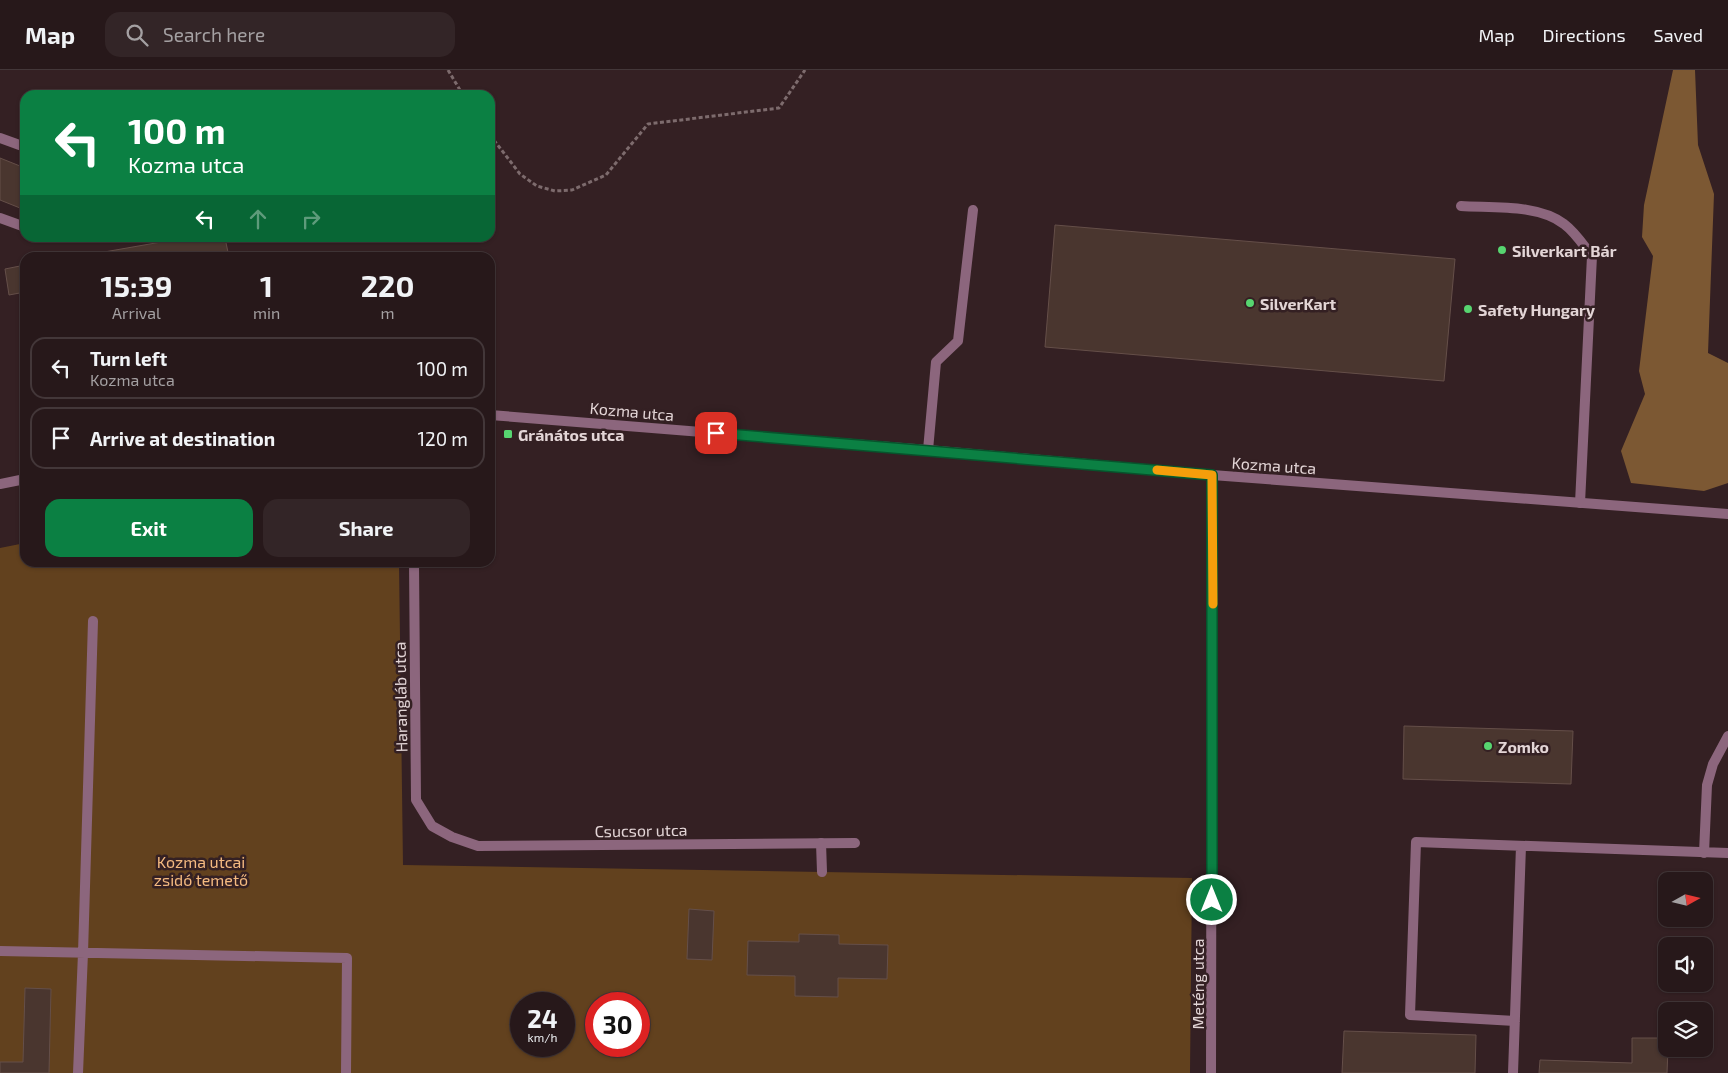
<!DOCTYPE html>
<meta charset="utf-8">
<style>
:root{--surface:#27181a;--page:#332527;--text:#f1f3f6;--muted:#a4a0a2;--line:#433739;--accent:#0b8043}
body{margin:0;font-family:"Exo 2",sans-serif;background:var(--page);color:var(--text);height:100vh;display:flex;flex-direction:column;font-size:19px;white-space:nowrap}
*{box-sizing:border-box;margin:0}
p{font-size:16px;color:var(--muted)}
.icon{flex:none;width:28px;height:28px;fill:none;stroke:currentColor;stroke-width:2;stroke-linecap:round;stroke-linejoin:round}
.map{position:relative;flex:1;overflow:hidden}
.drawer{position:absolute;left:20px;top:182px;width:475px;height:315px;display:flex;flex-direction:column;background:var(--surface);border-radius:15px;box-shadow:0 1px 4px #0004,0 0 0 1px var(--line)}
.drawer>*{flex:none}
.hud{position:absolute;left:20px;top:20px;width:475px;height:152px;border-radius:15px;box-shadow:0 1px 4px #0004,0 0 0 1px var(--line);background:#0b8043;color:#fff;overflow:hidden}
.needle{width:32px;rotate:82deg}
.buttons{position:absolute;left:1658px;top:802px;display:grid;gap:10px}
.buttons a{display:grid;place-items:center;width:55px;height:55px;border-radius:10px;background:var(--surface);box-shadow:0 1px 4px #0004,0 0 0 1px var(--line);font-size:25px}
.speed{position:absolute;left:510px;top:922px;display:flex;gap:10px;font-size:25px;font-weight:700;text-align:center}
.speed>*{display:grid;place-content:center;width:65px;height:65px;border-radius:50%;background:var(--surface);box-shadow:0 1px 4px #0004,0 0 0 1px var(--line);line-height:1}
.speed small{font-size:12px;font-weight:400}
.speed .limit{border:8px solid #d22;background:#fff;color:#111}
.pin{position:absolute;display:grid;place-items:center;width:42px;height:42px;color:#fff;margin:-21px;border-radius:10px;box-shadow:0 2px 8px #0006}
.me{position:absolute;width:55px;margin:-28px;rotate:0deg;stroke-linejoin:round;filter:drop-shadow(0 0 4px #0008)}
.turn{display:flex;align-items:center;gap:18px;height:105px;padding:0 25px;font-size:22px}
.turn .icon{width:65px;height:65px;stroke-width:2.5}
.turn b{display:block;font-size:35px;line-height:42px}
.lanes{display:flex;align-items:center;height:48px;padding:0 25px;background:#0003;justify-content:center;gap:25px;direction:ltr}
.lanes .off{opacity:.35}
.eta{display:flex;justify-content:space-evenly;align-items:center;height:85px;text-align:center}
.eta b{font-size:30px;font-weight:700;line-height:35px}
.action{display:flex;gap:10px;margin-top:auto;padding:10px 25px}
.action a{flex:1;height:58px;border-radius:15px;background:var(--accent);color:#fff;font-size:20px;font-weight:700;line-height:58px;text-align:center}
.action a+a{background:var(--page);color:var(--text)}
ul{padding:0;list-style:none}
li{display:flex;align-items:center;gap:15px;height:62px;margin:0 10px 8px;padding:0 15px;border:2px solid var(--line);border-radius:15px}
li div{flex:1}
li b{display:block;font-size:19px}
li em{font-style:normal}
header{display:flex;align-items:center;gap:30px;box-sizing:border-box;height:70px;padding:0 25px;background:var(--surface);border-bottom:1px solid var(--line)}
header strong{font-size:24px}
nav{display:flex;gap:28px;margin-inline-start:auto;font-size:18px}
.search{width:350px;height:45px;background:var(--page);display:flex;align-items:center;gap:12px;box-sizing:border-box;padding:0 18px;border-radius:15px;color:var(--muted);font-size:19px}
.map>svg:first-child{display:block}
.green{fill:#62411e;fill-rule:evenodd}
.forest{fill:#7c5833}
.building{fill:#4a362f;stroke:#654f49}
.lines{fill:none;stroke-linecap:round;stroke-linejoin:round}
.path{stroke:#7d6b6d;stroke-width:3;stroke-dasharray:4 2.5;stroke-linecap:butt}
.service{stroke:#8c667d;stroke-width:10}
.minor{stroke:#8c667d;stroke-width:10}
.tertiary{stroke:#8c667d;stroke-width:10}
.route-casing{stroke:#07532c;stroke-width:12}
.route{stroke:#0b8043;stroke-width:9}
.slow{stroke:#f59e0b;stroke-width:9}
.poi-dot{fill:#57d570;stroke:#342023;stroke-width:2}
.labels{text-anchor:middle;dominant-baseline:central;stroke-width:5;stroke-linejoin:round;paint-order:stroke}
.poi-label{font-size:16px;font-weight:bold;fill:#e3d5d6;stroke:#342023;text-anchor:start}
.street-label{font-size:16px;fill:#e3d5d6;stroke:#342023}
.park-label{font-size:16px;fill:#f5ba80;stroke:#342023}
</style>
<header>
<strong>Map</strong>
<div class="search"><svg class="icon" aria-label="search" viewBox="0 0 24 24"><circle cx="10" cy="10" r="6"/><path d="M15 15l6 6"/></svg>Search here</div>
<nav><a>Map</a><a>Directions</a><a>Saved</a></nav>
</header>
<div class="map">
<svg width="1728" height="1003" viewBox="0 0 1728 1003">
<rect width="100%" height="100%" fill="#342023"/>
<path class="green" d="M25 473V492L399 493 403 795 1192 808 1190 1003H0V478ZM521 934H564V976H521ZM596 934H639V976H596Z"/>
<path class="forest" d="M1673 0H1695L1698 75 1714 124 1708 283 1728 293V413L1704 421 1631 413 1621 381 1645 324 1639 301 1653 186 1642 167 1644 135Z"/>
<path class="building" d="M0 88 25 98V140L0 130Z
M1055 155 1455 189 1444 311 1045 277Z
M184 168H225L229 187 70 188Z
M25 195V222L9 225 5 199Z
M1404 656 1573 661 1571 714 1403 709Z
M689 839 714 841 712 890 687 889Z
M799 864 839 865V874L888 875 887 909 838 908V927L795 926V906L747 905 748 871 799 872Z
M25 918 51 919 49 1003H0V992H23Z
M1344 961 1476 965 1475 1003H1342Z
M1632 968H1666V979H1668L1667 1003H1539L1540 990 1632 993Z"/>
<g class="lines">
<path class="path" d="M448 0 463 25
M490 65 520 104 537 116 555 121 572 120 606 105 648 54 779 38 805 0"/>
<path class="service" d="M0 68 25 77
M1461 136C1492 138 1538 134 1564 154 1575 162 1584 176 1592 186L1580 433
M0 148 25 157
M928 380 936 292 958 271 973 140
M821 773 822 802
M1704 783 1707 715 1713 694 1728 666
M0 881 347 888 346 1003
M1515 951 1410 945 1416 772 1728 783
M78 1003 83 883 93 551
M1513 1003 1521 776"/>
<path class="minor" d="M414 492 416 730 432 756 452 767 478 776 855 773
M1211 1003 1212 405"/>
<path class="tertiary" d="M490 345 928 380 1212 405 1728 444
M0 414 25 409"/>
</g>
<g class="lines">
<g class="route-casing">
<path id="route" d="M716 363 1212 405V830"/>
</g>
<use href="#route" class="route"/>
<path class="slow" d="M1157 400 1212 405 1213 534"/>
</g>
<g class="poi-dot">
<circle cx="1502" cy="180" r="5"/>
<circle cx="1250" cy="233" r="5"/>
<circle cx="1468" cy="239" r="5"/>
<rect x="503" y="359" width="10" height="10" rx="2.5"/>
<circle cx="1488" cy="676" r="5"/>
</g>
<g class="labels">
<g class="poi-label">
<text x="1512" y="180">Silverkart Bár</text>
<text x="1260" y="233">SilverKart</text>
<text x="1478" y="239">Safety Hungary</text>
<text x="518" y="364">Gránátos utca</text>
<text x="1498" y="676">Zomko</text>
</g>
<g class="street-label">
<text transform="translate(632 341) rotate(5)">Kozma utca</text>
<text transform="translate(1274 395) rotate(4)">Kozma utca</text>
<text transform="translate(400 627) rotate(-91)">Harangláb utca</text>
<text transform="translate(641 760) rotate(-1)">Csucsor utca</text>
<text transform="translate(1197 914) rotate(-90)">Meténg utca</text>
</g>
<g class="park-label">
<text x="201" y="791">Kozma utcai<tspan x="201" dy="18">zsidó temető</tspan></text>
</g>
</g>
</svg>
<div class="buttons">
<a><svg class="needle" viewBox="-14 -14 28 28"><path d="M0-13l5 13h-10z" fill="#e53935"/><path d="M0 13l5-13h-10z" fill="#a4a0a2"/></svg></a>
<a><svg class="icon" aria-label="sound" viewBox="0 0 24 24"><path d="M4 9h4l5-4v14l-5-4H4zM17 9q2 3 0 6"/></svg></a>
<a><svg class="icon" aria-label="layers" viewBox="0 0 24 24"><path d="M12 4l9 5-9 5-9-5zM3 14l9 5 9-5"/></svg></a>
</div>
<div class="speed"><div>24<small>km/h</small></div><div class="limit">30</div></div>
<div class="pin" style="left:716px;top:363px;background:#d93025"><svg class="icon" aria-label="arrive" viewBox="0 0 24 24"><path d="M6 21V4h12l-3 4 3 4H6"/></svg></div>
<svg class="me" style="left:1212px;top:830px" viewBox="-20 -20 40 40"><circle r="17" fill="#0b8043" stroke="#fff" stroke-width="3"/><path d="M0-11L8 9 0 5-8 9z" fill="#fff"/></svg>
<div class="hud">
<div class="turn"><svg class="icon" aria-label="left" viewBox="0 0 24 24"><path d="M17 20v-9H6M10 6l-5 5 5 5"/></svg><div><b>100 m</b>Kozma utca</div></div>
<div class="lanes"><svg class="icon" aria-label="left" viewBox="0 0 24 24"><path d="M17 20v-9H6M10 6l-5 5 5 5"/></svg><svg class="icon off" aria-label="ahead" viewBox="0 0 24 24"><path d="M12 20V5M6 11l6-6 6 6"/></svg><svg class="icon off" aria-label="right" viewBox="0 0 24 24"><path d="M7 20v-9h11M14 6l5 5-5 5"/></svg></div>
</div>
<section class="drawer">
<div class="eta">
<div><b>15:39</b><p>Arrival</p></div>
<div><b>1</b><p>min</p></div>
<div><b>220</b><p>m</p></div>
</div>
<ul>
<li><svg class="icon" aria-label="left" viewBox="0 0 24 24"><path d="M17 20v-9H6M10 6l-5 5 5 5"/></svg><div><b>Turn left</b><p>Kozma utca</p></div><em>100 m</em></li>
<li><svg class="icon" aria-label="arrive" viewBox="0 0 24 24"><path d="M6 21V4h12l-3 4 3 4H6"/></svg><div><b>Arrive at destination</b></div><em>120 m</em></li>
</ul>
<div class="action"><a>Exit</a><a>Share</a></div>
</section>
</div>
